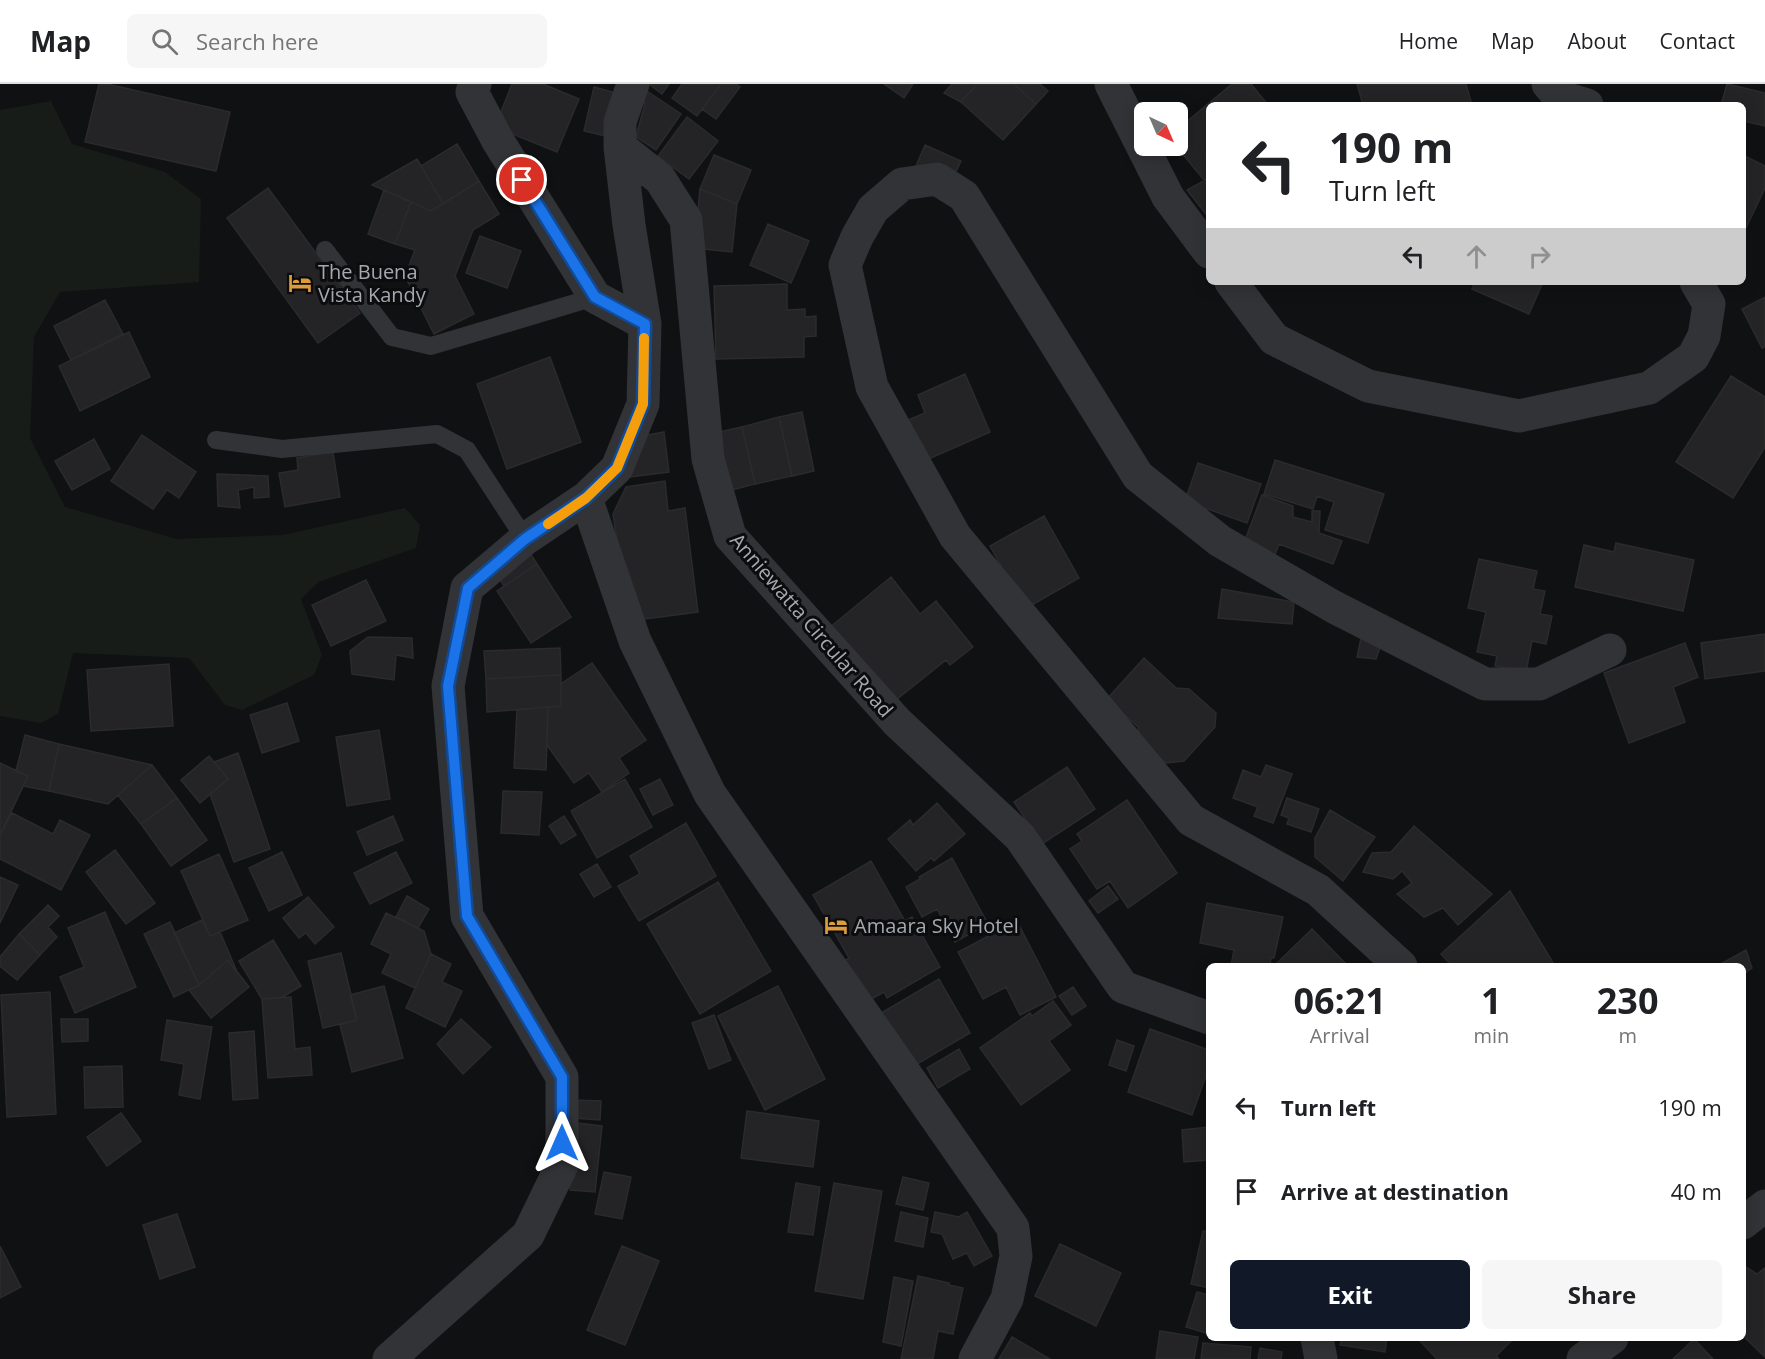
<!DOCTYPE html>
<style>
:root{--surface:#fff;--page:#f6f6f6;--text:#202124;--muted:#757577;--line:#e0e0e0;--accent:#111827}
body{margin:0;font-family:"Open Sans",sans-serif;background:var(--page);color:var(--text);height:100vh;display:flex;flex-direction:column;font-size:22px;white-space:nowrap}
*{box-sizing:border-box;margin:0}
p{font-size:20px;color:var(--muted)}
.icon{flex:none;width:33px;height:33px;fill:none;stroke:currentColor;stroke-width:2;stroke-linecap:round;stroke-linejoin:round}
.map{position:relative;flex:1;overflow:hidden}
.panel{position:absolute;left:1206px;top:879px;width:540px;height:378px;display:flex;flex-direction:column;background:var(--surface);border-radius:9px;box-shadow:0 3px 15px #0003}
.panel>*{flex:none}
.hud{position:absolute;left:1206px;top:18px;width:540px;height:183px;border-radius:9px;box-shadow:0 3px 15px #0003;background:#fff;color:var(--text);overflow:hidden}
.needle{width:39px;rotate:136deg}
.fabs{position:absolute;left:1134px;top:18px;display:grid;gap:12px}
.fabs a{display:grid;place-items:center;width:54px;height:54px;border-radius:9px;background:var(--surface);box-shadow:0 3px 15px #0003;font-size:30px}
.pin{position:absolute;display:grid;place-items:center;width:51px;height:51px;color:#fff;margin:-26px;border:3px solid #fff;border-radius:50%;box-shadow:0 2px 6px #0007}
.me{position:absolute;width:66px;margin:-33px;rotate:0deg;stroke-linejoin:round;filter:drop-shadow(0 0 4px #0008)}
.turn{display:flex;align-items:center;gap:21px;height:126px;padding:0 24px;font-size:27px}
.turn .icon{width:78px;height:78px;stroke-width:2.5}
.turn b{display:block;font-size:42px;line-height:51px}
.lanes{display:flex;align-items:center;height:57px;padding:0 24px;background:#0003;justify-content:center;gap:30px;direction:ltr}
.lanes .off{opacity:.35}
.eta{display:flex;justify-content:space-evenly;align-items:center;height:102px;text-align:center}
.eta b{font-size:36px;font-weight:700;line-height:42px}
.primary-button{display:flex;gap:12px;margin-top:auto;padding:12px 24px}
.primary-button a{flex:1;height:69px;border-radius:9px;background:var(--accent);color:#fff;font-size:24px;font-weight:700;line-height:69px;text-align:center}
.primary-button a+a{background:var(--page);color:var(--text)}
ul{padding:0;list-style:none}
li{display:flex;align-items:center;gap:18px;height:84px;padding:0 24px}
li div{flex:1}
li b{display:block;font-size:22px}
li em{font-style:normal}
header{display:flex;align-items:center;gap:36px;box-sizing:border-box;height:84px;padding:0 30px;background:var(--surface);border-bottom:2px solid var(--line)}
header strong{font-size:28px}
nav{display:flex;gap:33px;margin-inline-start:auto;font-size:21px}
.search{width:420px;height:54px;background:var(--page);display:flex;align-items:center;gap:15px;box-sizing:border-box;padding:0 21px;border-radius:9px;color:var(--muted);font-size:22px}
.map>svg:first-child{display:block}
.green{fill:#171c18}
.building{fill:#242426;stroke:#2b2b2d;stroke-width:1.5}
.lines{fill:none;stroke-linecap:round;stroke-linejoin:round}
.lane{stroke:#323336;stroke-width:18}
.street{stroke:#323336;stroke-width:33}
.route-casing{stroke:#114b97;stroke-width:15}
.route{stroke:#1a73e8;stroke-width:10}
.slow{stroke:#f59e0b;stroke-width:10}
.labels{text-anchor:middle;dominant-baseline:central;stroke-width:6;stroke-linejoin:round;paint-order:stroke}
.poi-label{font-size:20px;fill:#a3a8b1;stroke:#0c0c0d;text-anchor:start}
.street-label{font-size:20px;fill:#a3a8b1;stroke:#0c0c0d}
</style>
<header>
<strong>Map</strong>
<div class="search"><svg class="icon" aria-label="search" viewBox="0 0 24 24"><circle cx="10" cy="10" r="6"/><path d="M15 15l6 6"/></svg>Search here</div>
<nav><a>Home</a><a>Map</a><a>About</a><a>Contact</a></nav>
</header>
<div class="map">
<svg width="1765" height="1275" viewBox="0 0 1765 1275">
<rect width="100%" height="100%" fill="#101112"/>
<path class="green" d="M51 17 72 60 165 88 201 115 199 198 60 208 34 253 30 354 65 423 177 455 283 451 405 424 420 441 416 464 318 498 301 515 322 571 314 591 242 626 225 621 189 574 73 569 58 630 41 639 0 632V26Z"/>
<path class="building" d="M99 0H107L230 28 216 87 85 58Z
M512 0H543L579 15 557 68 495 43Z
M649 0H669L662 10Z
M682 0H721L697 32 672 14Z
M721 0H736L740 3 716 35 702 25Z
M884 0H913L904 14Z
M952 0H977L961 18 944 9Z
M977 0H1014L1036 20 1003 56 961 18Z
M1014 0H1040L1048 7 1036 20Z
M1232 0H1251L1268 21H1209V92L1204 96 1176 62 1178 45Z
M1357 0H1466L1472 21H1363Z
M1727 0 1765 9V42L1743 37V21H1721Z
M594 3 620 10 610 53 584 47Z
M647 7 681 30 656 66 636 53 645 19 639 17Z
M687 33 718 57 689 95 658 72Z
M457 60 479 97 443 120 421 82Z
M925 61 961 77 951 98 916 82Z
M714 71 751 86 737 120 700 105Z
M1743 71 1765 82V104L1746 144 1743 142Z
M417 75 443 120 431 127 372 101Z
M1209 94V134L1187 106Z
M479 97 499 130 473 146 455 192 474 230 434 250 405 192 415 166 395 160 411 118 431 127Z
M268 104 360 229 318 259 227 134Z
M700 105 737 120 732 168 694 164Z
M384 106 411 118 395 160 368 150Z
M768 140 809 157 791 199 750 181Z
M480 152 521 167 507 204 466 189Z
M1475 198H1543L1529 230 1472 205Z
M787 200V226L805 225V233L816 232V252L804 253V273L716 275 714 202Z
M1765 213V263L1762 264 1742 225Z
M105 216 123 250 71 276 54 242Z
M129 248 150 293 80 327 59 282Z
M550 273 581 358 507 385 477 300Z
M965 290 990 348 924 377 906 337 925 329 918 311Z
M1731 292 1765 313V363L1733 414 1676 378Z
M802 328 814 387 792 392 779 333Z
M779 333 792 392 755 400 742 343Z
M742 343 755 400 724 408 710 350Z
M664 348 669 388 629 393 643 352Z
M142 351 196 388 179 414 167 406 153 425 111 397Z
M94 355 110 385 72 406 55 377Z
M333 368 340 413 285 423 279 389 298 386 297 374Z
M1275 376 1384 410 1368 459 1325 446 1334 418 1317 412 1313 425 1264 410Z
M1198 379 1261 400 1247 439 1185 417Z
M217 390 268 392 269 413 254 414V403L238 406 240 424 218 422Z
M665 397 668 427 685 424 698 528 630 537 613 430 626 403Z
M1262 411 1293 422V433L1312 438V427H1320L1319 449 1342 457 1333 480 1279 460 1273 476 1242 464Z
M1044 432 1079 494 1025 525 990 462Z
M1616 459 1694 476 1683 527 1575 503 1584 461 1614 468Z
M527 464 537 480 504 502 494 486Z
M1479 475 1537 487 1533 505 1545 507 1540 530 1552 532 1546 560 1532 557 1526 588 1495 582 1497 572 1477 568 1486 528 1468 524Z
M537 480 571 533 531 559 497 507Z
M891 493 920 530 936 517 973 563 950 581 946 576 891 620 829 544Z
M366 496 386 537 331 562 312 521Z
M1222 505 1294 518 1292 540 1218 534Z
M1362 549 1384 552 1376 575 1357 573Z
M1765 550V587L1705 595 1701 559Z
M368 553 412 554 413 574 396 571 394 596 352 590 350 567Z
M1685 559 1698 593 1673 603 1685 638 1629 659 1604 589Z
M560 564 561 591 486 595 484 567Z
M1144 574 1176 604 1189 605 1216 629 1215 643 1184 677 1166 679 1140 656 1138 643 1107 615Z
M592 579 646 656 619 674 629 689 602 708 589 689 574 699 547 661 548 623 561 622V600Z
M169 580 173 642 91 647 87 586Z
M561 591V622L487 628 486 595Z
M287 619 299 657 262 669 250 631Z
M548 623 546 686 514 684 517 626Z
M379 646 390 715 347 722 336 653Z
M25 651 59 660 49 707 23 702 28 692 16 687Z
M59 660 152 681 108 720 49 707Z
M238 669 270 765 234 778 210 710 228 695 214 678Z
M209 672 228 695 200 719 181 696Z
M0 679 28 692 0 751Z
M152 681 177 714 141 740 118 711Z
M1266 681 1292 690 1273 739 1254 732 1258 723 1233 714 1243 686 1261 693Z
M1067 683 1095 725 1042 760 1014 718Z
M625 695 652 743 597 774 571 727Z
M660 695 673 721 653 731 640 705Z
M503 707 542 708 539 751 501 749Z
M177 714 207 756 171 782 141 740Z
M1287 714 1319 725 1311 748 1287 740 1289 734 1281 731Z
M1127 716 1177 789 1128 824 1110 797 1097 805 1070 765 1082 757 1077 750Z
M937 719 965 750 934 777 931 774 916 787 888 755 910 736 913 741Z
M1330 726 1375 753 1343 797 1315 773V754Z
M12 729 53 750 60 736 90 751 61 806 0 775V751Z
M393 732 403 756 367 771 357 748Z
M564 732 576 751 561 760 549 742Z
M686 739 716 792 639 837 618 802 640 790 630 772Z
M1414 742 1492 810 1458 841 1443 824 1424 833 1397 810 1412 799 1402 787 1393 795 1363 788 1372 769 1391 768Z
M115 766 155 819 126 840 86 788Z
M282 768 302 811 269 827 249 784Z
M396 768 412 799 370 820 354 789Z
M219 770 248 836 210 852 181 787Z
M952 774 988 840 955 858 937 825 922 833 906 803 920 795 919 793Z
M871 777 905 837 912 833 940 883 887 914 884 908 864 919 840 879 849 874 813 811Z
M597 780 611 803 594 813 580 790Z
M0 793 18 801 0 839Z
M718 798 771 887 700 930 647 840Z
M1108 802 1118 815 1098 829 1089 817Z
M1510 807 1555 882H1452L1441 870Z
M407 812 429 825 418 844 396 833Z
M308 813 334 843 315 860 306 849 299 854 283 834Z
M1207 819 1283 833 1274 874H1271L1270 882H1231L1234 866 1200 859Z
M48 821 59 832 48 843 57 853 40 871 19 850Z
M105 828 136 903 75 929 60 893 84 883 68 844Z
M386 829 424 847 431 870 415 904 382 889 391 870 371 860Z
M202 836 210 852 220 848 238 890 228 876 199 901 174 849Z
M1017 837 1056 913 1020 931 1006 903 983 915 958 868Z
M170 838 199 901 174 913 144 850Z
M1312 845 1348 882H1274Z
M19 850 40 871 17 896 0 882V873Z
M273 856 301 902 281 914 262 915 239 877Z
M1746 866 1752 884 1743 890V882H1717Z
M341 869 357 936 323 944 308 877Z
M431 870 451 880 442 898 462 907 445 943 406 924Z
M228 876 249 903 211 934 189 906 199 901Z
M939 895 970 949 912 983 881 929Z
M384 902 403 974 352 988 340 941 357 936 350 911Z
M778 902 825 995 765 1026 718 932Z
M1073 903 1086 922 1072 931 1059 912Z
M50 908 56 1030 7 1033 1 911Z
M291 913 295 965 310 963 312 991 268 994 262 915Z
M1053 917 1071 941 1049 957 1070 986 1021 1021 980 964 1030 929 1032 932Z
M714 931 731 976 709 985 692 939Z
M61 935H88V957L62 958Z
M461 935 491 963 463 990 437 960Z
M167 936 212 943 200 1015 179 1011 184 980 161 976Z
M1150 945 1209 966V983L1192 1031 1128 1008Z
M254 947 258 1014 233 1016 229 949Z
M1117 956 1134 962 1126 987 1109 981Z
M959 965 970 985 938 1004 927 984Z
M122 982 123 1023 85 1024 84 983Z
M574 1016 601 1017 600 1036 573 1034Z
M747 1027 819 1037 813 1083 741 1074Z
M121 1029 141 1057 107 1082 87 1053Z
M577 1039 602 1042 595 1108 570 1106Z
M1209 1043V1076L1184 1078 1182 1046Z
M604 1088 631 1093 622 1135 595 1130Z
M903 1093 929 1099 923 1126 896 1120Z
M796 1099 820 1103 813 1151 788 1148Z
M834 1099 882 1107 863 1215 815 1207Z
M901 1128 928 1134 923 1163 895 1157Z
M935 1128 959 1133 967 1128 992 1172 974 1182 967 1169 953 1175 942 1150 931 1148Z
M177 1130 195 1183 160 1195 143 1141Z
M1203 1147 1209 1148V1204L1191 1200Z
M1060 1160 1121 1189 1096 1242 1035 1212Z
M0 1162 21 1203 0 1214Z
M622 1162 659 1177 625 1261 587 1246Z
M1743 1181 1757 1190 1765 1184V1273L1743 1252Z
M918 1192 949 1199V1201L963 1204 953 1250 938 1247 933 1275H901Z
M894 1193 913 1197 901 1262 883 1258Z
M1197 1208 1209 1211V1250L1186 1243Z
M1160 1247 1198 1253 1194 1275H1156Z
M1012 1253 1050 1275H999Z
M1342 1254H1387L1385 1268 1340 1261Z
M1422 1254H1508L1511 1257 1496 1272 1499 1275H1437L1420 1257Z
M1694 1255 1713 1275H1673Z
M1203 1259 1251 1263 1250 1275H1201Z
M1260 1264 1282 1268 1281 1275H1258Z"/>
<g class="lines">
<path class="lane" d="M325 166 392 253 431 262 595 213
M216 356 282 365 437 350 467 366 525 455"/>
<path class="street" d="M475 0 472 8 498 57 595 213 645 240
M633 0 620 38V63L660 95 686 136 708 375 730 452 897 638 1020 753 1123 903 1209 934
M1111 0 1168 113 1209 168
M1548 0 1558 12 1587 21
M1231 198 1274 255 1368 302 1519 332 1649 304 1693 273 1704 252 1709 220 1696 198
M586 414 635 557 710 710 1013 1144 1016 1172 1007 1215 975 1275
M1401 882 1318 806 1191 736 955 452 872 303 845 181 857 153 873 125 902 100 937 95 964 112 1138 392 1220 457 1334 523 1485 600H1539L1610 566
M1743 1139 1765 1122
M1317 1254 1321 1275
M389 1275 528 1151 562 1081V993L467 832 448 602 467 504 525 455 586 414 617 384 643 320 645 240 629 141 620 63
M1583 1275 1612 1254"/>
</g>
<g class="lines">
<g class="route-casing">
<path id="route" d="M522 96 595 213 645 240 643 320 617 384 586 414 525 455 468 504 448 602 467 832 562 993V1059"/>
</g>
<use href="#route" class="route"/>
<path class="slow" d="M548 440 586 414 617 384 643 320 644 254"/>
</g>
<defs>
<g id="hotel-bare" transform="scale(1.8)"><path d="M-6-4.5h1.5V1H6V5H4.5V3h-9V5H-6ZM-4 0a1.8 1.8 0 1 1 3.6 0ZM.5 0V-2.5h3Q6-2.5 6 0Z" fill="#dc9c3e" stroke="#0c0c0d" stroke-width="2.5" paint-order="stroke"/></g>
</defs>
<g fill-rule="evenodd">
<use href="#hotel-bare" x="300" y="199"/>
<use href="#hotel-bare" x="836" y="841"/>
</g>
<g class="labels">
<g class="poi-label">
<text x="318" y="187">The Buena<tspan x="318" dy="23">Vista Kandy</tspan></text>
<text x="854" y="841">Amaara Sky Hotel</text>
</g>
<g class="street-label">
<text transform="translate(812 541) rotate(49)">Anniewatta Circular Road</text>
</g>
</g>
</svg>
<div class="fabs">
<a><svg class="needle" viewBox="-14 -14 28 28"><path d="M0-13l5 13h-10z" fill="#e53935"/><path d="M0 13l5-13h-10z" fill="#757577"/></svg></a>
</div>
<div class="pin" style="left:522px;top:96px;background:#d93025"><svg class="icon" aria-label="arrive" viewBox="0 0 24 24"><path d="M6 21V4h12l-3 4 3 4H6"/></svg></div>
<svg class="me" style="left:562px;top:1059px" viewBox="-20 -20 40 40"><path d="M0-17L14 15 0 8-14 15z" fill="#1a73e8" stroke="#fff" stroke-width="4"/></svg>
<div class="hud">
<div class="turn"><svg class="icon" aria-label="left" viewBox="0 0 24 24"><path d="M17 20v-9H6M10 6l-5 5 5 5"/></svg><div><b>190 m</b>Turn left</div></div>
<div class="lanes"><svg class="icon" aria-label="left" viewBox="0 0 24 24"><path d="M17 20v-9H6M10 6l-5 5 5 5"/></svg><svg class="icon off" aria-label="ahead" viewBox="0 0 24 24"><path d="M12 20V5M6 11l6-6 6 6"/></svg><svg class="icon off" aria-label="right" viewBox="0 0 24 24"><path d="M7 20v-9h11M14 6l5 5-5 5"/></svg></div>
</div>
<section class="panel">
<div class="eta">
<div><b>06:21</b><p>Arrival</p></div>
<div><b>1</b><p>min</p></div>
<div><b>230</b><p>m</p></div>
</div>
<ul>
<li><svg class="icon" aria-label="left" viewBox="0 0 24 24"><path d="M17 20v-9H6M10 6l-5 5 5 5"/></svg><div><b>Turn left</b></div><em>190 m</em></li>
<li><svg class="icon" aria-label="arrive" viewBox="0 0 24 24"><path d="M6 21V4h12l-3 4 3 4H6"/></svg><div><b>Arrive at destination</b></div><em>40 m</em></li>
</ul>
<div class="primary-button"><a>Exit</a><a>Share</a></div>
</section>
</div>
